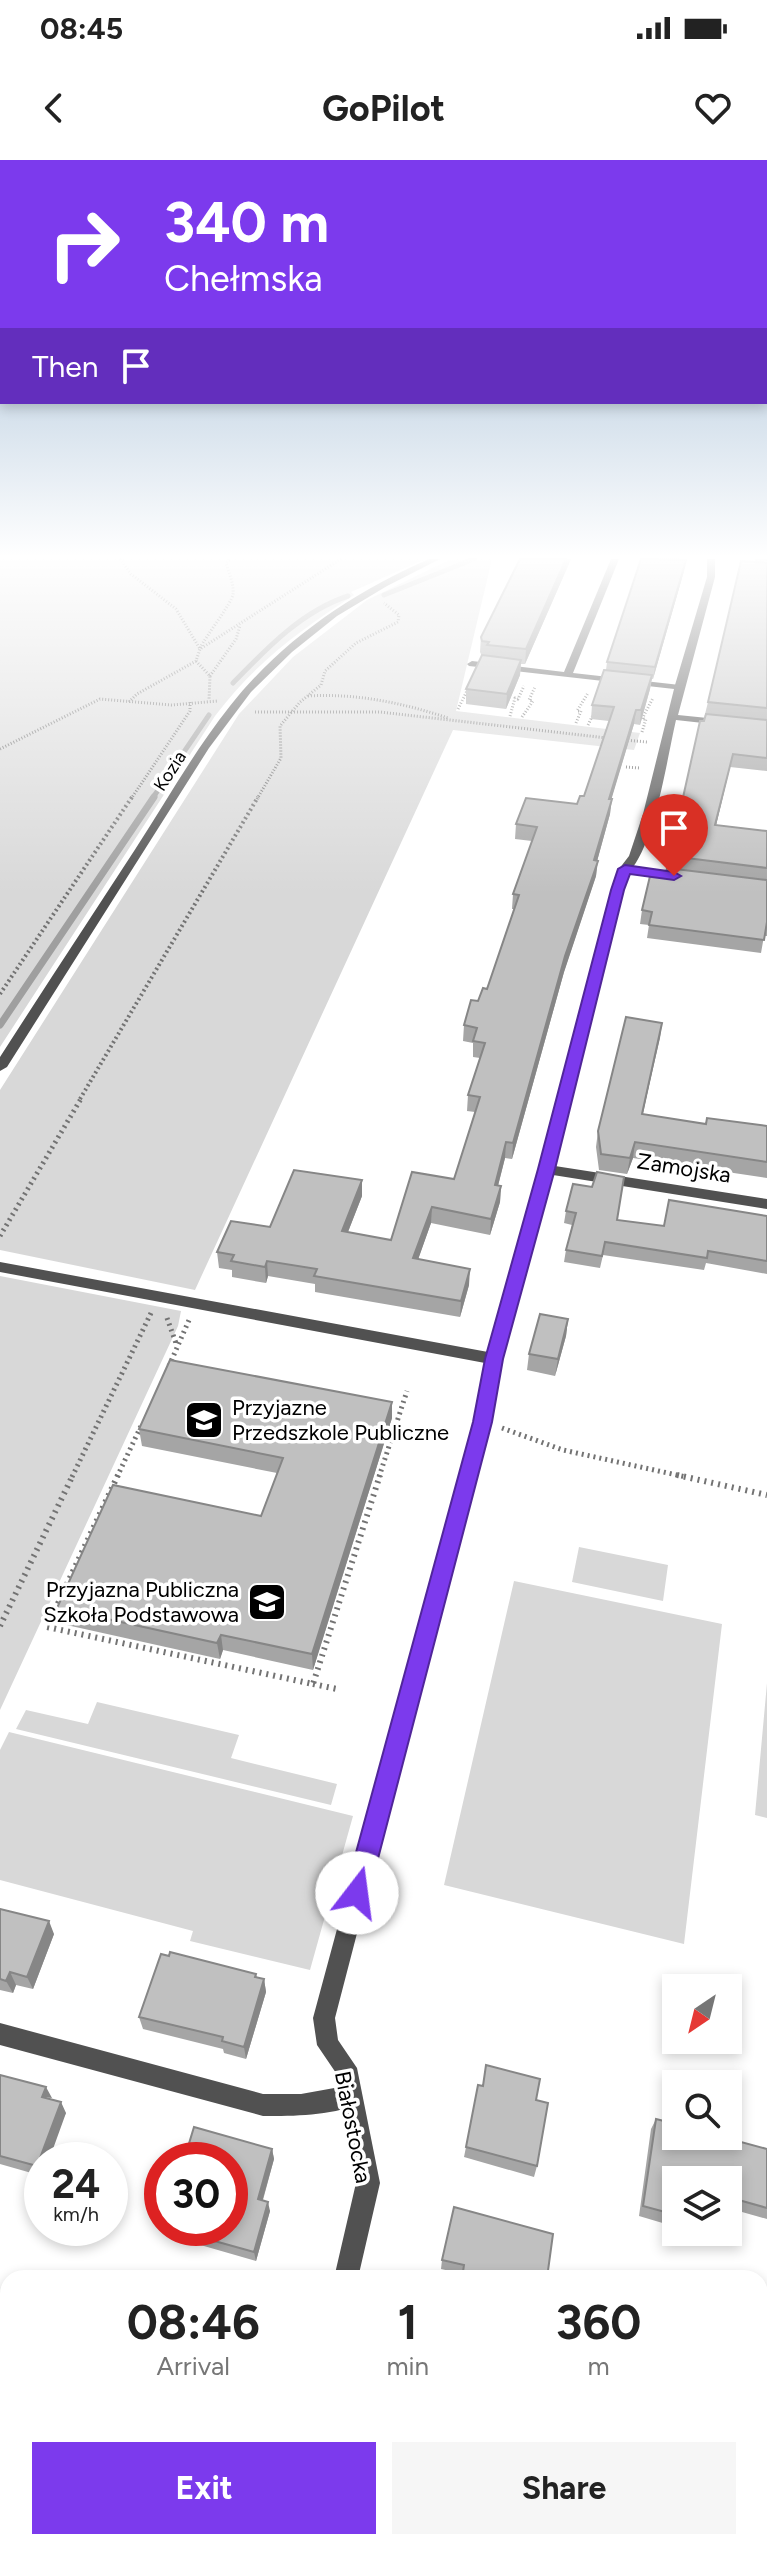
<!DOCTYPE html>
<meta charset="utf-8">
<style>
:root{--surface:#fff;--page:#f6f6f6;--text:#222;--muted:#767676;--accent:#7c3aed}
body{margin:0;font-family:Figtree,sans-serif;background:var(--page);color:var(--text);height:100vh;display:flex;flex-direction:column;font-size:30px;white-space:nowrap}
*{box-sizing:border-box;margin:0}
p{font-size:26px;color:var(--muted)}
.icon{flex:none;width:44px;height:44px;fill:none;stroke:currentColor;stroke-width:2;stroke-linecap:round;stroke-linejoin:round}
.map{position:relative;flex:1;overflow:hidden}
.side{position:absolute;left:0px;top:2110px;width:768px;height:280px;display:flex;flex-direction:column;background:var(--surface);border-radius:24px 24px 0 0;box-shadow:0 4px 12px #0003}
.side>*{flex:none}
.banner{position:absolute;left:0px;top:0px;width:768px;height:244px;box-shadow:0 4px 12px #0003;background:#7c3aed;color:#fff;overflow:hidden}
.needle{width:52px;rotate:215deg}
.buttons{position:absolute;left:662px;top:1814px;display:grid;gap:16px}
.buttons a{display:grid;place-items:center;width:80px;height:80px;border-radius:0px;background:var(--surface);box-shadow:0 4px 12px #0003;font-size:40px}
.speed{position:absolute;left:24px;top:1982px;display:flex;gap:16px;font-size:40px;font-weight:700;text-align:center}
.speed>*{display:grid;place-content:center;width:104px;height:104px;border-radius:50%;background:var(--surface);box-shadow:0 4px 12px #0003;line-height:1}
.speed small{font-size:20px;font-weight:400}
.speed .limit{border:12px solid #d22;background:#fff;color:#111}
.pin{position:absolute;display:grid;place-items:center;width:68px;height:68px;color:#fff;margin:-82px -34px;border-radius:50% 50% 50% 0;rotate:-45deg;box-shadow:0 0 8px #0007}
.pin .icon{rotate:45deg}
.me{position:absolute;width:88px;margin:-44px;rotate:15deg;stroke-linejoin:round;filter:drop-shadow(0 0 6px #0008)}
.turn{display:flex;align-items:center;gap:28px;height:168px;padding:0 32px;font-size:36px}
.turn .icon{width:104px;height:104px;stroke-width:2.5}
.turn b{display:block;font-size:56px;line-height:68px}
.then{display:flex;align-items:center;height:76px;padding:0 32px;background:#0003;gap:16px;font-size:30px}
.eta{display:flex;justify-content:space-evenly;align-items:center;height:136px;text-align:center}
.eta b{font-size:48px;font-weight:700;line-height:56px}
.button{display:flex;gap:16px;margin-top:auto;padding:16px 32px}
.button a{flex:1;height:92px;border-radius:0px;background:var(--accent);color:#fff;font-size:32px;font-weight:700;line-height:92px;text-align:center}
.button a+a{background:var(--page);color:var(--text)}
.status{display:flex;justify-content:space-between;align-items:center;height:56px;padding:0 40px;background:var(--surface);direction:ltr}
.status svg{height:22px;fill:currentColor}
header{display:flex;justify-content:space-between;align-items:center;height:104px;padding:0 32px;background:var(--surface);font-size:36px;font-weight:700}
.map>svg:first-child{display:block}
.green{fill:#d8d8d8}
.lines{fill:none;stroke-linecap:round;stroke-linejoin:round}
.stream-far1{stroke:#9f9f9f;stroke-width:5}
.stream{stroke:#9f9f9f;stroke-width:7}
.path-far3{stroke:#737373;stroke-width:3;stroke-dasharray:1 2;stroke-linecap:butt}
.path-far2{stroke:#737373;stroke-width:4;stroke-dasharray:2 3;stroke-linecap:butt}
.path-far1{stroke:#737373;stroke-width:5;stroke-dasharray:2 4;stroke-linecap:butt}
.path{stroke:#737373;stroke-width:6;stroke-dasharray:2 5;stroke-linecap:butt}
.lane{fill:#515151;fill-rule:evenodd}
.street{fill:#515151;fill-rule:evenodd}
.wall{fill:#a5a5a5}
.shaded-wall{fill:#868686}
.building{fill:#c0c0c0;stroke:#868686;stroke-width:2}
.route{fill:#7c3aed;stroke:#51269a;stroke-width:2}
.labels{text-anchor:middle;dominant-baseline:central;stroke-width:7;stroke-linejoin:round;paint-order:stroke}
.far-street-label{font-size:18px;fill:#000;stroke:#fff}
.street-label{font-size:22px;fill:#000;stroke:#fff}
.poi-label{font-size:22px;fill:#000;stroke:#fff;text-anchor:start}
</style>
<div class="status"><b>08:45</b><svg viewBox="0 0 49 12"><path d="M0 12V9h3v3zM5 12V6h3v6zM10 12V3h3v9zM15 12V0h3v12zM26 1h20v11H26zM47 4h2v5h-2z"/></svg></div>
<header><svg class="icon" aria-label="back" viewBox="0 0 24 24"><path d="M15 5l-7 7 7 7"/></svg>GoPilot<svg class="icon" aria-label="heart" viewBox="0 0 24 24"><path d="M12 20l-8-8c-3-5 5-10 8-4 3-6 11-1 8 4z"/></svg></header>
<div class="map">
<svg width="767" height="2390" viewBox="0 0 767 2390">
<rect width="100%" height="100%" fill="#fff"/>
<path class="green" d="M0 399H425L351 432 354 435C299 471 255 503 215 556L0 887Z
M451 399H492L456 551 640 573 634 590 453 570 195 1130 0 1090V930L239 554 293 497 367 440Z
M0 1116 181 1151 178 1166 0 1550Z
M579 1387 668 1405 663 1441 572 1422Z
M514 1421 722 1464 684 1784 444 1725Z
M767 1523V1658L755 1655Z
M97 1542 239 1575 231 1598 337 1624 331 1645 16 1569 26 1550 88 1564Z
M9 1572 353 1656 310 1810 190 1781 193 1771 0 1720V1590Z"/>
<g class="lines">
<path class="stream-far1" d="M384 435 474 399
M233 523C266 489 302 451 348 436
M152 639 209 555"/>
<path class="stream" d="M0 865 154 637"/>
<path class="path-far3" d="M120 399 131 414 176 449 200 489
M200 488C206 476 232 443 233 434 234 424 229 413 226 403L231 399
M196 501 210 516 209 540
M210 516 236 479 240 466
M308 536C356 533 403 543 448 558
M129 542 137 534 196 501 200 489 341 399
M458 549 468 529
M255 552H380L607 578
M510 556 515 538 518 539 524 526
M522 557 533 541 529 540 535 527
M576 563 581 551H577L588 533
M588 565 594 553
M642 572 646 559H642L653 538
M625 580 647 582
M0 589 100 539 171 545 218 541
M626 607 640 608
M131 639 190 551V542
M257 639 281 598 280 566 300 542 321 525 325 511 356 483 398 462 399 455 384 443"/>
<path class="path-far2" d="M0 834 132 637
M80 939 258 637"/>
<path class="path-far1" d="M0 1076 82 937
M167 1158 177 1186
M169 1206 189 1160
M502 1268 563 1290 686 1317
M72 1317 151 1153
M117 1317 141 1266
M379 1317 407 1231"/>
<path class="path" d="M118 1315 47 1467 313 1524 380 1315
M677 1315 767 1335
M0 1466 73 1315
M313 1524 337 1529"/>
<path class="lane" d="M611 399H619L573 513 680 525 685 528 683 530 469 506 467 504 472 501 564 512Z
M0 1863 263 1934H301L351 1925 359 1928 362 1936 359 1944C329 1956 295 1956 263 1956L0 1885Z"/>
<path class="street" d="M429 399H440L387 426 337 456 292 492 251 532 209 588 7 907 0 911V897C45 827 91 757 136 688 167 640 195 590 230 546 282 480 352 433 429 399Z
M707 399H715V417L678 555 767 564V570L676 560C667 599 656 676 633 707L687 714 693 717 687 720 629 713 623 730 555 1006 767 1039V1049L553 1015 502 1199 490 1262 335 1858 338 1880 357 1908 380 2023 358 2118H334L356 2023 336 1913 317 1885 313 1858 474 1262 485 1203 0 1112V1102L488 1192 540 1009 611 730 619 709 629 696 643 654 675 525 707 417Z
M272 2382H300L298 2390H270Z"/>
</g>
<path class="wall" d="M571 399 525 504H521L520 515 506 549 466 544V529L482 496 480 492 481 477Z
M754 399H767V611L730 607 716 665 767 671V776H764L761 793 647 778 649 765 640 764 642 750 665 718 669 708 670 696 708 542 758 403Z
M684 411 653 519H652L650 529 640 565 634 564 611 639 610 654 597 701 596 716 564 812 512 999 505 998 498 1026H501L500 1042 490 1075 431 1063 418 1099 469 1125 460 1157 315 1132V1124L268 1116 266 1123 232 1117V1110L219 1108 217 1092 362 1020V1036L348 1072 391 1080 454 1019 475 952 467 951 468 935 480 898 473 897V883L463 881 464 865 478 841 487 829 514 749H512L513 734 532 681 515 679 516 664 577 644 584 636 609 561 591 559 592 545 606 510 607 502Z
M662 863 643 954 706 964 767 966V1018L633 998 627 1014 599 1010 596 987 598 971Z
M592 1027 617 1060 664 1066 767 1056V1114L706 1103 704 1110 603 1095 600 1108 564 1102 566 1090 572 1065 564 1063 566 1051Z
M568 1159 566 1176 555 1216 527 1210 529 1194Z
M392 1242V1258L313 1510 223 1490 220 1499 62 1464 57 1448 261 1356 277 1313 142 1286 139 1269Z
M0 1749 54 1774 33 1829 16 1825 13 1833 0 1830Z
M256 1814 257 1818 264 1819 266 1832 246 1899 224 1893 223 1889 143 1869 139 1857Z
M0 1915 66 1953 42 2000V2016L0 2004Z
M656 1959 767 1989V2059L728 2048V2020H676V2067L639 2056 651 1969Z
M466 1987 537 2006 534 2017 464 1997Z
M272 1989 274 1999 263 2040 270 2051 256 2101 197 2084 193 2075Z
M442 2100 547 2118 463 2114 441 2109Z
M760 2136 767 2138V2240L762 2244H760Z
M8 2209V2287L0 2284V2221L4 2222Z"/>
<path class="shaded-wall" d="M566 399H571L525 504 526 489Z
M686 400 684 411 653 519 655 507Z
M521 500 520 515 506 549 507 534Z
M652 515 650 529 640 565 641 550Z
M636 550 634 564 607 654 609 639Z
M733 594 730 607 713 678 715 665Z
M612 639 610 654 593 716 594 700Z
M598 701 596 716 564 812 512 999 513 983 565 796Z
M662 863 660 878 639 969 642 954Z
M506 982 505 998 494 1041 495 1025Z
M635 982 633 998 627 1014 630 998Z
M362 1020V1036L342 1087V1071Z
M501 1026 500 1042 490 1075 491 1059Z
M432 1047 431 1063 413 1114V1098Z
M267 1101 268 1116 266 1123 265 1107Z
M470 1109 469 1125 460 1157 461 1141Z
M568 1159 566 1176 555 1216 558 1199Z
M392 1242V1258L313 1510 312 1494Z
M221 1475 223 1490 220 1499 217 1483Z
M49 1761 54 1774 33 1829 27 1817Z
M10 1812 16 1825 13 1833 6 1821Z
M264 1819 266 1832 246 1899 244 1887Z
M46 1927 52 1938 42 1937Z
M61 1942 66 1953 49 2000H42V2014L37 2006Z
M272 1989 274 1999 260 2049 258 2039Z
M268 2042 270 2051 256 2101 254 2092Z"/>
<path class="building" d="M520 399H566L526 489 487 485 489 482 482 481 481 477Z
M641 399 686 400 655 507 607 502Z
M741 401 767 403V548L708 542Z
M482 495 521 500 507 534 466 529Z
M604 510 652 515 641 550H636L609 639H612L594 700 598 701 565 796 513 983 506 982 495 1025 501 1026 491 1059 432 1047 413 1098 470 1109 461 1141 314 1116 317 1109 267 1101 265 1107 231 1101 234 1095 217 1092 231 1061 270 1067 294 1010 362 1020 342 1071 391 1080 412 1012 454 1019 480 937 468 935 485 883 473 881 477 868 464 865 471 840 478 841 483 828 487 829 519 735 513 734 537 667 516 664 526 638 577 644 580 636H584L614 547 592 545Z
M706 554 767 560V598L733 594 715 665 767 671V708L670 696 700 561H704Z
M667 708 767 720V762L764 780 649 765 652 752 642 750 650 716 665 718Z
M626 857 662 863 642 954 706 964 707 958 767 966V1002L635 982 630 998 601 994 598 971Z
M597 1012 624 1017 617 1060 664 1066 669 1040 767 1056V1101L708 1091 707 1098 605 1082 602 1096 566 1090 576 1053 566 1051 573 1024 592 1027Z
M540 1154 568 1159 558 1199 529 1194Z
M170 1200 392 1242 312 1494 221 1475 217 1483 57 1448 113 1325 261 1356 283 1298 139 1269Z
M0 1749 49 1761 27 1817 10 1812 6 1821 0 1819Z
M170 1792 256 1814 255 1817 264 1819 244 1887 222 1881 223 1877 139 1857 161 1794 169 1796Z
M486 1905 540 1919 536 1940 548 1943 537 2006 466 1987 478 1925 483 1926Z
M0 1915 46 1927 42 1937 61 1942 37 2006 0 1996Z
M656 1959 676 1964V1976H719L767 1989V2048L728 2037V2020H676V2055L643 2046Z
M194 1967 272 1989 258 2039 268 2042 254 2092 193 2075 195 2068H230V2000H184Z
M454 2047 553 2074 547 2118H462L464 2105 442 2100Z
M760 2136 767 2138V2237L760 2235Z
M8 2209V2283L0 2281V2221L4 2222Z
M387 2382H458L457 2390H386Z
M523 2382H599L598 2390H522Z"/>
<linearGradient id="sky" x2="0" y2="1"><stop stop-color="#8baccb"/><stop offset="0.54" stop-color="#fff"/><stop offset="1" stop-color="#fff" stop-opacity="0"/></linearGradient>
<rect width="767" height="734" fill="url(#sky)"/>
<path class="route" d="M625 705 674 712 681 716 674 720 630 714 624 730 555 1009 503 1199 492 1262 369 1733 366 1741 357 1744 349 1741 345 1733 473 1262 485 1199 538 1009 611 730 618 709Z"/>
<defs>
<g id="school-square" transform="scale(2)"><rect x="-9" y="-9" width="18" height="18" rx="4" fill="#000" stroke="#fff"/><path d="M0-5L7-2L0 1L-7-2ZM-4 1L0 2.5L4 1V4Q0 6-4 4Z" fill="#fff"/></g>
</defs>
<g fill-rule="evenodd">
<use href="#school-square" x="204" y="1260"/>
<use href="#school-square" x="267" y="1442"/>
</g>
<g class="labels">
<g class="far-street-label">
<text transform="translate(170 611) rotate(-57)">Kozia</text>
</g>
<g class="street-label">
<text transform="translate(684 1008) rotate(9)">Zamojska</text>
<text transform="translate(353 1967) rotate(79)">Białostocka</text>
</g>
<g class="poi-label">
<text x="232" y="1247">Przyjazne<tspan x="232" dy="25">Przedszkole Publiczne</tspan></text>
<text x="239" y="1429" text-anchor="end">Przyjazna Publiczna<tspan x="239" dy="25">Szkoła Podstawowa</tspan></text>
</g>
</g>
</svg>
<div class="buttons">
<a><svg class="needle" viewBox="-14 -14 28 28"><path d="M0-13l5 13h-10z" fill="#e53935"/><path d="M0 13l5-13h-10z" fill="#767676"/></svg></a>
<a><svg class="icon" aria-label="search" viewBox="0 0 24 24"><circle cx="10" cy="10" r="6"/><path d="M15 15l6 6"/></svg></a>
<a><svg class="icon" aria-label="layers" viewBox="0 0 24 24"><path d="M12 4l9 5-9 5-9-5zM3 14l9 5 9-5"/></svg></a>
</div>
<div class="speed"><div>24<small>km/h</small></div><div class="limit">30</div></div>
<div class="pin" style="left:674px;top:716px;background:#d93025"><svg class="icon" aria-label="arrive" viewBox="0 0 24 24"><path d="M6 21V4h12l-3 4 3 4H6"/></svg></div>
<svg class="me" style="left:357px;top:1733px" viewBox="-20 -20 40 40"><circle r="19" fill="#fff"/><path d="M0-13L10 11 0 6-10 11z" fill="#7c3aed"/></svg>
<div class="banner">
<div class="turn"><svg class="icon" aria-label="right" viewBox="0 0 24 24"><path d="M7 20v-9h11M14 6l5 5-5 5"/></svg><div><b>340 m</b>Chełmska</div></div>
<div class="then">Then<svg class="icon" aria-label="arrive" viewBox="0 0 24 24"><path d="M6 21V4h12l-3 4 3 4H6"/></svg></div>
</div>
<section class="side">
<div class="eta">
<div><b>08:46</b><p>Arrival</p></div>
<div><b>1</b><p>min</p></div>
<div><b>360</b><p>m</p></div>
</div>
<div class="button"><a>Exit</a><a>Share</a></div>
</section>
</div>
